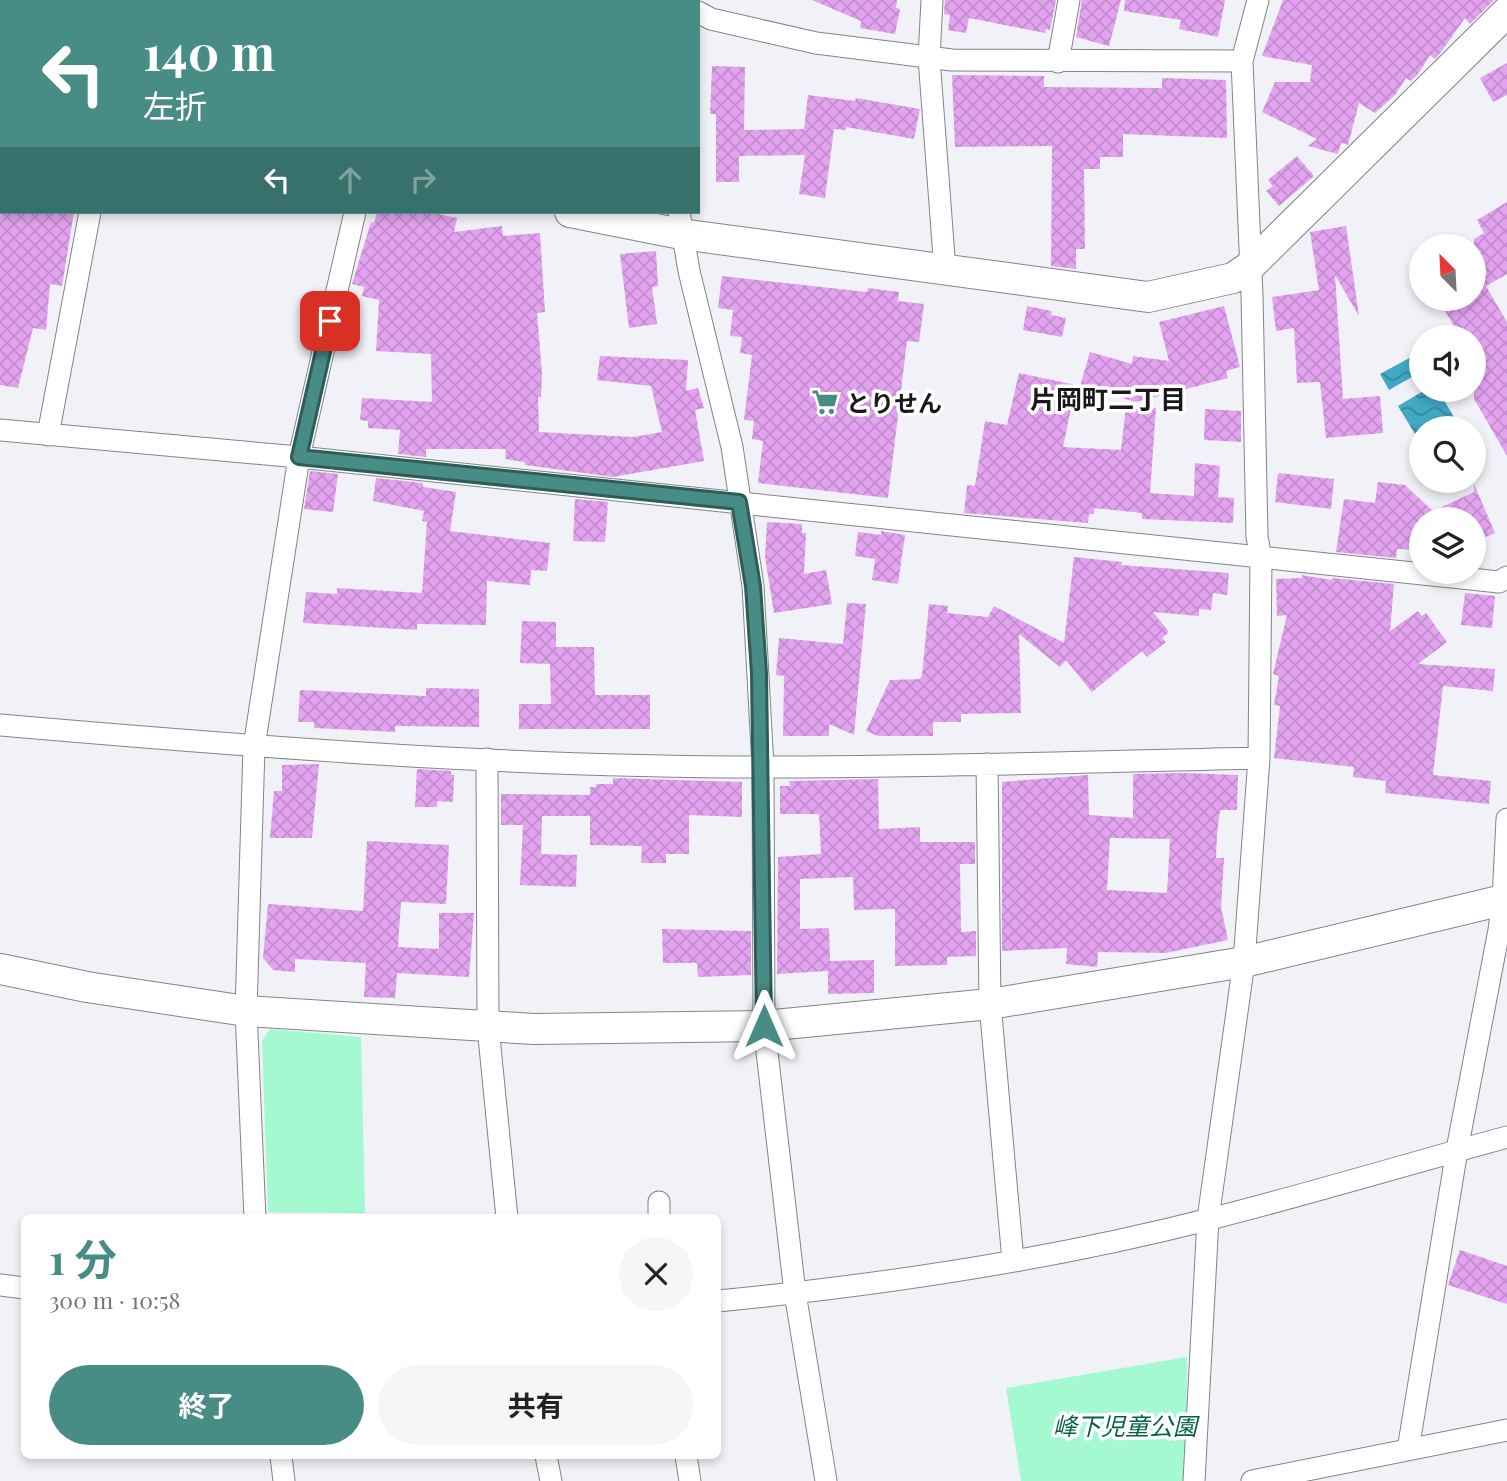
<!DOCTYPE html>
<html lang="ja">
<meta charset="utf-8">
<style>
:root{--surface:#fff;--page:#f6f6f6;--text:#222;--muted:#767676;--accent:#478d86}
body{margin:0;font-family:"Playfair Display","Noto Sans JP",serif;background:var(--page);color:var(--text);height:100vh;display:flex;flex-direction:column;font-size:26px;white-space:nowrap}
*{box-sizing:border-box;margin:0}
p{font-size:23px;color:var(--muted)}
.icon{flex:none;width:38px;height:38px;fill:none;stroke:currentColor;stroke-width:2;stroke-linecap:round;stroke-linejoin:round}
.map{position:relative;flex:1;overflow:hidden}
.side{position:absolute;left:21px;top:1214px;width:700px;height:245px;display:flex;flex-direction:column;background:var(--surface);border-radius:10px;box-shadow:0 4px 10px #0003}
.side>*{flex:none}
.hud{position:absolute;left:0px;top:0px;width:700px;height:214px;box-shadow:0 4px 10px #0003;background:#478d86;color:#fff;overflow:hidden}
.needle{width:46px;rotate:336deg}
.tools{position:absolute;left:1409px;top:234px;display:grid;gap:14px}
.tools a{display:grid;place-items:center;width:77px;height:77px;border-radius:50%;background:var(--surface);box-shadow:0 4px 10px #0003;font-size:35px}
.pin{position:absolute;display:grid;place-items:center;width:60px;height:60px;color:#fff;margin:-30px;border-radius:14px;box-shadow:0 4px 10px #0006}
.me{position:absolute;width:77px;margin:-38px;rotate:0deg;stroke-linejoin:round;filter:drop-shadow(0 0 5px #0008)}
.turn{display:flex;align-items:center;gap:24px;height:147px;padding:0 28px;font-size:32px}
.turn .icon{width:91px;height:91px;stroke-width:2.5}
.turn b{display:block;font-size:49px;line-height:60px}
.lanes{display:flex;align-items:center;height:66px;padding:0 28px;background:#0003;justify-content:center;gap:35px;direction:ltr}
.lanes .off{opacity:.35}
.round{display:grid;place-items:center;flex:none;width:74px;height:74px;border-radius:37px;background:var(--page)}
.summary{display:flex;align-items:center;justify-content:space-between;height:119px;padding:0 28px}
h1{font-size:42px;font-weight:700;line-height:52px;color:var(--accent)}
.button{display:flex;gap:14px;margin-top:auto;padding:14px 28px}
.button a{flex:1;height:80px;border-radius:42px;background:var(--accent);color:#fff;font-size:28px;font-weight:700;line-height:80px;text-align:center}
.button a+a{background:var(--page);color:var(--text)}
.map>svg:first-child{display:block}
.park{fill:#a4f9d1}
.water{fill:url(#water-waves)}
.building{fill:url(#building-cross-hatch);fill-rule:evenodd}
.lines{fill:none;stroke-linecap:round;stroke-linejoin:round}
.street-casing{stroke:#838489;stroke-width:23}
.secondary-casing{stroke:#838489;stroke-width:32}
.street{stroke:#fff;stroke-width:21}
.secondary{stroke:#fff;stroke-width:30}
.route-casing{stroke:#2e5c57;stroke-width:18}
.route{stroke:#478d86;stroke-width:12}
.labels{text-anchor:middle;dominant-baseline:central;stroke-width:7;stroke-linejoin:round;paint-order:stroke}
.poi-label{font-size:24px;font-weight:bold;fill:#19191b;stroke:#fff;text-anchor:start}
.park-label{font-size:24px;font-style:italic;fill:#046345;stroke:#fff}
.neighbourhood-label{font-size:26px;font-weight:bold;fill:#19191b;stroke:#fff}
</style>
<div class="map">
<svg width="1507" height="1481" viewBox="0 0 1507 1481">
<defs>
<pattern id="water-waves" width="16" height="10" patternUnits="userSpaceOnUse" patternTransform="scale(1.75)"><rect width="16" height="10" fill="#42a8c4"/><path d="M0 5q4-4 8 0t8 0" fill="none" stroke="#36889e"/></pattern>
<pattern id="building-cross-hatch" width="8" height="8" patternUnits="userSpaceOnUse" patternTransform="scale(1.75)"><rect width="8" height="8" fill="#e4a3f0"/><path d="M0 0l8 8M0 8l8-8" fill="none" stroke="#c38ccd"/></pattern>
</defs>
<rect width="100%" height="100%" fill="#f1f2f7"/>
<path class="park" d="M270 1029 361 1037 365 1213 268 1212 262 1041Z
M1187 1357 1186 1477 1183 1481H1021L1006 1388Z"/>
<path class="water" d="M1413 356 1421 372 1389 390 1380 374Z
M1425 390H1438L1461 429H1421V444L1398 406Z"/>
<path class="building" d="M812 0H897L896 8 900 9 895 34 860 28 861 21Z
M945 0H1056L1050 30 1046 29 1045 33 969 18 966 33 948 30 950 15 944 14Z
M1082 0H1121L1109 46 1076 37Z
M1125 0H1225L1218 37 1179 29 1181 20 1124 11Z
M1283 0H1494L1470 24 1465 18 1441 52 1435 59 1430 55 1418 74 1411 81 1406 78 1395 95 1375 113 1359 103 1348 145 1341 143 1338 154 1308 146 1317 139 1262 112 1275 82H1310L1312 65 1262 56Z
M1507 63V95L1493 102 1480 78Z
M712 66 745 67 744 130 804 129 808 95 855 101 856 98 920 109 914 139 846 127V130L834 129 825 198 799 194 805 155 739 156V182H716V114H710Z
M952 75 1044 76V87L1162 88V78L1226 80 1227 138 1123 134V157H1100V169H1084L1085 249H1076V269L1051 266 1052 146 955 147Z
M1297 156 1314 176 1279 206 1266 191 1273 186 1268 180Z
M1507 202V274L1486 286 1507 322V456L1474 399V338H1461L1438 299H1474V239L1484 233 1477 220Z
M0 212H74L62 286 50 284 46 330 33 328 18 388 0 385Z
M377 212H428L457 218 454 232 502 226 503 236 540 233 545 312 537 313 542 374 541 397H538L539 432 633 437 662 432 651 386 597 380 600 356 688 360 686 391 698 388 704 408 695 410 704 461 613 477 525 465V462L505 459 506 449H426V457L398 454 400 430 368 428V421L360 420 362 398 432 402 431 354 376 351 379 300 362 296 364 287 352 284 371 222 374 223Z
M1346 226 1359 316 1335 275 1343 399 1380 396 1383 433 1326 438 1320 382 1297 383 1294 328 1276 331 1272 297 1319 290 1310 232Z
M656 251 658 286 652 287 657 324 629 328 620 254Z
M722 276 867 292 868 288 899 292 898 301 924 304 919 342 907 341 888 498 758 483 763 441 752 439 754 421 744 420 752 355 740 353 742 337 730 336 733 310 718 308Z
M1027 306 1052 311 1051 315 1066 318 1062 337 1023 330Z
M1224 306 1240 367 1226 371 1228 378 1136 402 1080 386 1090 352 1132 364 1133 356 1169 361 1159 322Z
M1019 373 1076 385 1063 447 1121 450 1126 407 1156 408 1150 493 1194 496 1195 463 1220 466 1218 497 1234 498 1233 523 1142 519V513L1094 508V514H1089L1088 523 964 513 967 485 975 486 985 421 1007 425Z
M1205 409 1241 411V442L1204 440Z
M310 471 338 474 333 512 304 509Z
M1278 473 1334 479 1331 509 1275 502Z
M376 478 423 483V487L456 492 450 531 550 543 547 571 531 570 530 585 487 581 486 625 417 624V630L303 623 306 592 337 594V588L422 593 427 522 422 521 424 511 373 501Z
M1378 482 1405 485 1433 511 1474 492V484L1495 533 1474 542V520H1421L1418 550 1397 549 1396 558 1336 552 1344 499 1375 503Z
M575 499 608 502 605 542 573 541Z
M767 522 802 524V533H806L804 574 826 570 832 604 774 613 765 557Z
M881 531 905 535 898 584 872 580 875 559 855 556 858 532 881 535Z
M1074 557 1122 562 1121 565 1229 573 1227 595 1213 593 1211 610 1199 609V616L1153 612 1169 632 1162 638 1166 642 1147 657 1142 651 1092 692 1066 660 1060 667 1019 634 1021 713 961 714V722H933V736H878L866 731 890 680 920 679 922 675 929 604 948 606 947 613 988 617 994 606 1064 643Z
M1302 575 1332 580V578L1394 584 1390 631 1418 611 1422 616 1426 613 1447 642 1418 664 1495 669 1493 691 1443 686 1433 775 1491 781 1489 804 1385 793 1386 781 1353 777 1354 767 1274 758 1280 706 1274 705 1279 676 1273 674 1287 615 1277 616 1276 579 1302 578Z
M1465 593 1495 596 1492 628 1461 625Z
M847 603 866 604 854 735 829 724V736H783L784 676 776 675 779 638 843 644Z
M522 621 556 622V647H594L595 695H650V729H519V704H551L550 664 520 663Z
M426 688 479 689V727L395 726V732L314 728V722H298L300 690 426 696Z
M319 764 312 838H270L274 791H282V765Z
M417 769 451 771V775H454L453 802 437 801V807H415Z
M1182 773 1238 775 1237 810H1220L1217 835 1216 858H1224L1221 907 1228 940 1166 953 1098 952 1097 967 1066 964 1067 948 1002 951V782L1088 775 1089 815 1133 818V774ZM1110 838 1170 839 1167 893 1107 890Z
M613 778 742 782V817L689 815V854H666V863H641L642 846 590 845V816H542L541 854 577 855 576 887 520 885 523 825H501V794L590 795V787H596V784H613Z
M878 779 879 829 920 827V842H975V864H960L961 932 976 931V956L947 957V965L895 966V909L854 910 853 877 800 879V929L829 928 830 961 874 960V993L828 994V971L777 974 778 857 821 854 819 814H780V786H790L789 781Z
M367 841 449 845 446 904 401 902 398 947 439 949V913H474L469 977 397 973 395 998 364 997 366 963 295 959V972L273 970 263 958 268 904 363 911Z
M662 929 751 931V975L698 977 697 963H663Z
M1460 1250 1507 1266V1304L1448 1285Z"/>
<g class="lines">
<g class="street-casing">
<path id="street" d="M666 0 672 2
M932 0 929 58 945 270
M146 2 147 0
M405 2 406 0
M698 12 711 19 816 43 952 60 1242 61
M1058 62 1069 0
M679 212 689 271 732 447 753 586 763 767 764 1026 795 1293 826 1481
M0 430 299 457 1471 579 1499 582 1507 577
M48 435 90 212
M0 725C254 747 510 767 765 767 929 767 1094 762 1259 758
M487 759 488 1027 507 1218
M987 764 990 1004 1013 1261
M255 1218 246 1011 254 747 299 457 355 212
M659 1218V1202
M0 1285 24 1288
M718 1301C882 1285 1050 1260 1210 1219 1309 1194 1408 1164 1507 1137
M1408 1450 1457 1150 1499 930 1503 900 1507 819
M281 1456 284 1481
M546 1456 551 1481
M686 1456 690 1481
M1194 1481 1208 1219 1244 962 1259 758 1261 557 1257 537 1252 295 1242 61 1258 0
M1252 1481 1507 1430"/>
</g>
<g class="secondary-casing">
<path id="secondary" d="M0 100 2 101
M570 212 681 234 1148 297 1233 278 1249 267 1507 12
M0 969 87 987 246 1011 534 1029 764 1026 990 1004 1244 962 1507 899"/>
</g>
<use href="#street" class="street"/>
<use href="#secondary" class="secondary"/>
</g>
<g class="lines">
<g class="route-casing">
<path id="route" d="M330 321 299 457 739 502 753 586 759 673 764 1026"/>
</g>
<use href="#route" class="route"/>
</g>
<defs>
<g id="supermarket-bare" transform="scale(2.1)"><path d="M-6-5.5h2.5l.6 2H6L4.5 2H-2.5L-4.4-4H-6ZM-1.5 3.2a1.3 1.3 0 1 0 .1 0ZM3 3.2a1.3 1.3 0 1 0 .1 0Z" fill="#478d86" stroke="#fff" stroke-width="2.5" paint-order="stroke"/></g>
</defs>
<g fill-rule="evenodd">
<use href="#supermarket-bare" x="825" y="402"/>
</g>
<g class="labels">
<g class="poi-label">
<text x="846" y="402">とりせん</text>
</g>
<g class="park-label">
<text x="1125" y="1425">峰下児童公園</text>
</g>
<g class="neighbourhood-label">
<text x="1108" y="398">片岡町二丁目</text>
</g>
</g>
</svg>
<div class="tools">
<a><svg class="needle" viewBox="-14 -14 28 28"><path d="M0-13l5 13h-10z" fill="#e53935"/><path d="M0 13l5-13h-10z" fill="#767676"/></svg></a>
<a><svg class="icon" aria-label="sound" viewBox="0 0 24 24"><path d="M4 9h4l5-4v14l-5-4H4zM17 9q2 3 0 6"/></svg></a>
<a><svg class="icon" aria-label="search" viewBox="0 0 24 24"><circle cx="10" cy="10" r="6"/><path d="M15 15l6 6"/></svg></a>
<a><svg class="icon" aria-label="layers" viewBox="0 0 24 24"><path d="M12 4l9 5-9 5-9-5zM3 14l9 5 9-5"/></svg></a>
</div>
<div class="pin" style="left:330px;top:321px;background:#d93025"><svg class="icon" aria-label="arrive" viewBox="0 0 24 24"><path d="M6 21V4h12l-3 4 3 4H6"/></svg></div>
<svg class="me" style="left:764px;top:1026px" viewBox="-20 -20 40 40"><path d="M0-17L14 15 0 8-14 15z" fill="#478d86" stroke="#fff" stroke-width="4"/></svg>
<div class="hud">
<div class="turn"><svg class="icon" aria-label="left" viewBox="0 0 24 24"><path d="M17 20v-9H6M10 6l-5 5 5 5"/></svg><div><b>140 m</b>左折</div></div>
<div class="lanes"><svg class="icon" aria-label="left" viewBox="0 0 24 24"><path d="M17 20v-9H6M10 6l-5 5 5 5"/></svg><svg class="icon off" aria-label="ahead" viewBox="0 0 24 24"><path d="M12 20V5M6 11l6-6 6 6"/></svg><svg class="icon off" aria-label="right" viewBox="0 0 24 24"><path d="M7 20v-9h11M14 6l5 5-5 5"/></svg></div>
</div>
<section class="side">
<div class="summary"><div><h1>1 分</h1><p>300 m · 10:58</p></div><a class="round"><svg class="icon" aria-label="close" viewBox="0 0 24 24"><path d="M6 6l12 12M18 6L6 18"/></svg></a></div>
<div class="button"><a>終了</a><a>共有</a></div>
</section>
</div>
